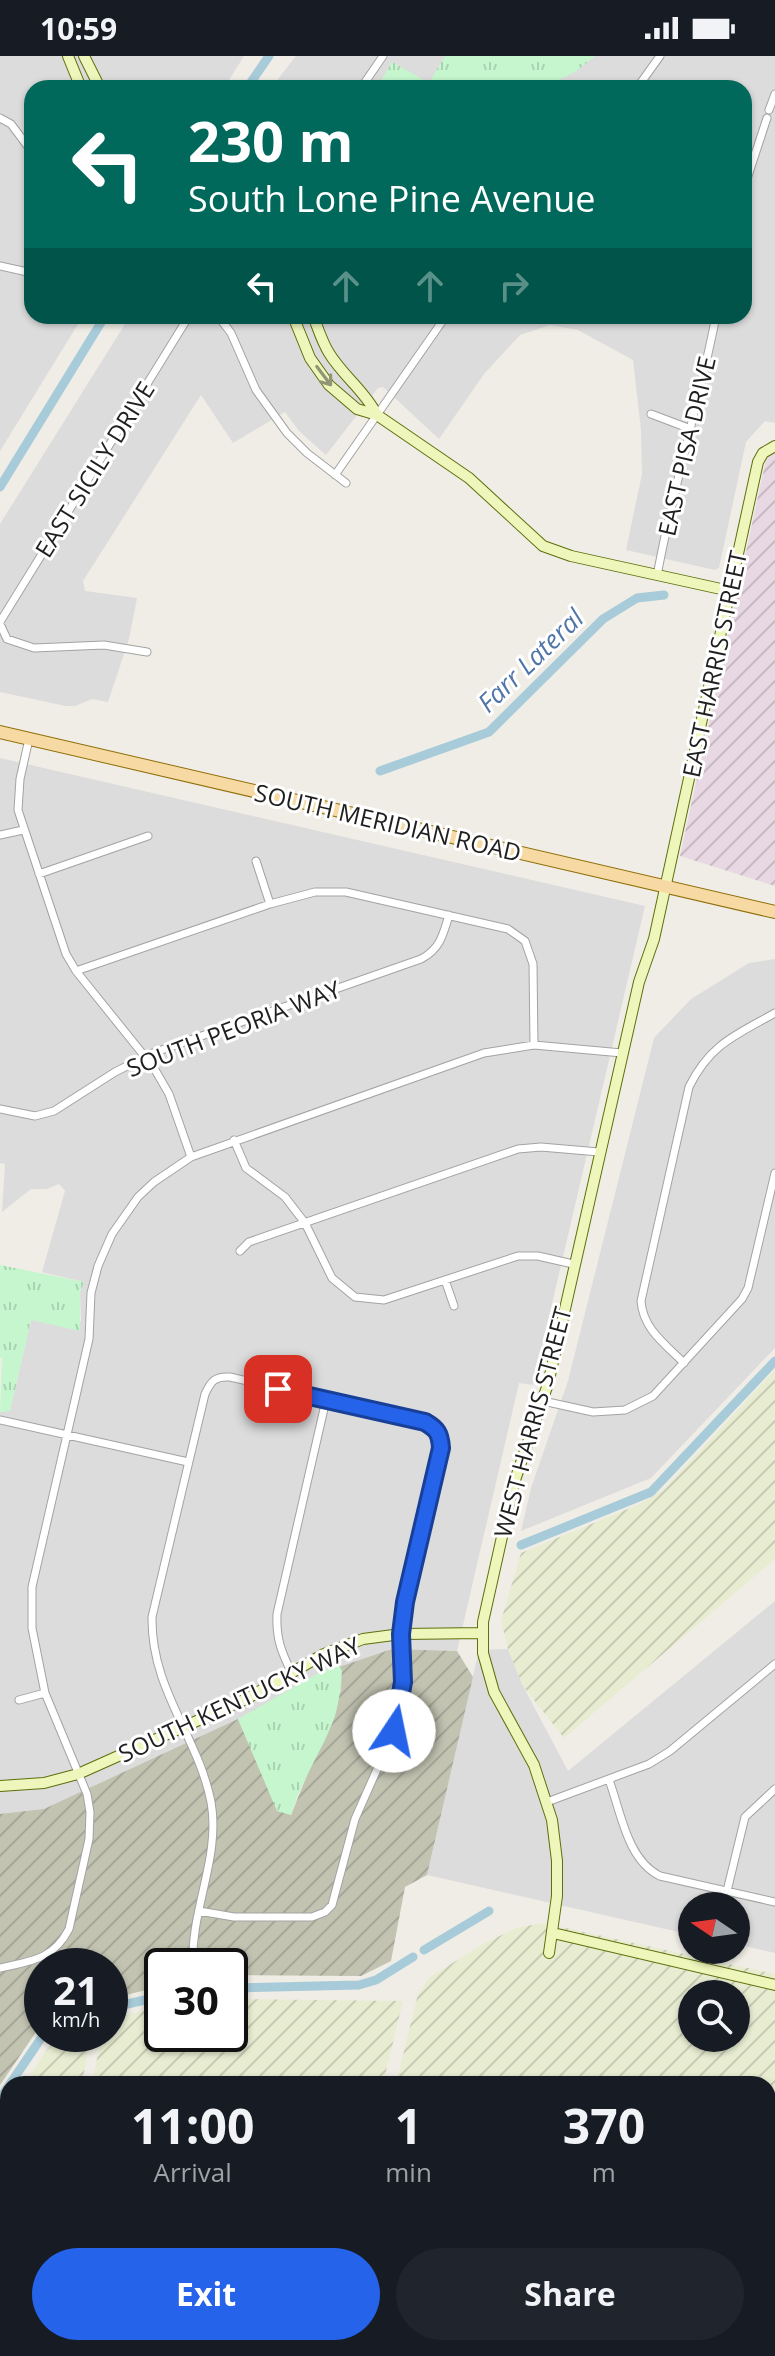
<!DOCTYPE html>
<style>
:root{--surface:#171b24;--page:#20242c;--text:#f1f3f6;--muted:#9ea1a6;--accent:#2563eb}
body{margin:0;font-family:"Open Sans",sans-serif;background:var(--page);color:var(--text);height:100vh;display:flex;flex-direction:column;font-size:30px;white-space:nowrap}
*{box-sizing:border-box;margin:0}
p{font-size:26px;color:var(--muted)}
.icon{flex:none;width:44px;height:44px;fill:none;stroke:currentColor;stroke-width:2;stroke-linecap:round;stroke-linejoin:round}
.map{position:relative;flex:1;overflow:hidden}
.details{position:absolute;left:0px;top:2020px;width:776px;height:280px;display:flex;flex-direction:column;background:var(--surface);border-radius:24px 24px 0 0;box-shadow:0 2px 6px #0004}
.details>*{flex:none}
.guide{position:absolute;left:24px;top:24px;width:728px;height:244px;border-radius:24px;box-shadow:0 2px 6px #0004;background:#00695c;color:#fff;overflow:hidden}
.needle{width:52px;rotate:283deg}
.controls{position:absolute;left:678px;top:1836px;display:grid;gap:16px}
.controls a{display:grid;place-items:center;width:72px;height:72px;border-radius:50%;background:var(--surface);box-shadow:0 2px 6px #0004;font-size:40px}
.speed{position:absolute;left:24px;top:1892px;display:flex;gap:16px;font-size:40px;font-weight:700;text-align:center}
.speed>*{display:grid;place-content:center;width:104px;height:104px;border-radius:50%;background:var(--surface);box-shadow:0 2px 6px #0004;line-height:1}
.speed small{font-size:20px;font-weight:400}
.speed .limit{border:4px solid #111;border-radius:12px;background:#fff;color:#111}
.pin{position:absolute;display:grid;place-items:center;width:68px;height:68px;color:#fff;margin:-34px;border-radius:16px;box-shadow:0 4px 12px #0006}
.me{position:absolute;width:88px;margin:-44px;rotate:11deg;stroke-linejoin:round;filter:drop-shadow(0 0 6px #0008)}
.turn{display:flex;align-items:center;gap:28px;height:168px;padding:0 32px;font-size:36px}
.turn .icon{width:104px;height:104px;stroke-width:2.5}
.turn b{display:block;font-size:56px;line-height:68px}
.lanes{display:flex;align-items:center;height:76px;padding:0 32px;background:#0003;justify-content:center;gap:40px;direction:ltr}
.lanes .off{opacity:.35}
.eta{display:flex;justify-content:space-evenly;align-items:center;height:136px;text-align:center}
.eta b{font-size:48px;font-weight:700;line-height:56px}
.cta{display:flex;gap:16px;margin-top:auto;padding:16px 32px}
.cta a{flex:1;height:92px;border-radius:48px;background:var(--accent);color:#fff;font-size:32px;font-weight:700;line-height:92px;text-align:center}
.cta a+a{background:var(--page);color:var(--text)}
.status{display:flex;justify-content:space-between;align-items:center;height:56px;padding:0 40px;background:var(--surface);direction:ltr}
.status svg{height:22px;fill:currentColor}
.map>svg:first-child{display:block}
.residential{fill:#dddcdc}
.industrial{fill:url(#industrial-furrows)}
.construction{fill:url(#construction-furrows)}
.farmland{fill:url(#farmland-furrows);fill-rule:evenodd}
.park{fill:url(#park-tufts)}
.lines{fill:none;stroke-linecap:round;stroke-linejoin:round}
.canal{stroke:#a8cbda;stroke-width:9}
.street-casing{stroke:#a3a3a3;stroke-width:9}
.secondary-casing{stroke:#5d700b;stroke-width:12}
.primary-casing{stroke:#916f09;stroke-width:14}
.street{stroke:#fff;stroke-width:7}
.secondary{stroke:#eef6bc;stroke-width:10}
.primary{stroke:#f6d9a3;stroke-width:12}
.oneway{stroke:#919575}
.route-casing{stroke:#184099;stroke-width:20}
.route{stroke:#2563eb;stroke-width:14}
.labels{text-anchor:middle;dominant-baseline:central;stroke-width:6;stroke-linejoin:round;paint-order:stroke}
.street-label{font-size:24px;fill:#1f1f1f;stroke:#fff}
.water-label{font-size:26px;font-style:italic;fill:#5075a9;stroke:#fff}
</style>
<div class="status"><b>10:59</b><svg viewBox="0 0 49 12"><path d="M0 12V9h3v3zM5 12V6h3v6zM10 12V3h3v9zM15 12V0h3v12zM26 1h20v11H26zM47 4h2v5h-2z"/></svg></div>
<div class="map">
<svg width="775" height="2300" viewBox="0 0 775 2300">
<defs>
<pattern id="industrial-furrows" width="10" height="10" patternUnits="userSpaceOnUse" patternTransform="scale(2)"><rect width="10" height="10" fill="#e8d8e3"/><path d="M-1 1l2-2M0 10L10 0M9 11l2-2" fill="none" stroke="#c7b9c2"/></pattern>
<pattern id="construction-furrows" width="10" height="10" patternUnits="userSpaceOnUse" patternTransform="scale(2)"><rect width="10" height="10" fill="#c2c3b1"/><path d="M-1 1l2-2M0 10L10 0M9 11l2-2" fill="none" stroke="#a6a798"/></pattern>
<pattern id="farmland-furrows" width="10" height="10" patternUnits="userSpaceOnUse" patternTransform="scale(2)"><rect width="10" height="10" fill="#e8edd2"/><path d="M-1 1l2-2M0 10L10 0M9 11l2-2" fill="none" stroke="#c7cbb4"/></pattern>
<pattern id="park-tufts" width="24" height="20" patternUnits="userSpaceOnUse" patternTransform="scale(2)"><rect width="24" height="20" fill="#c5f6cd"/><path d="M3 7l-1-3M5 7V3M7 7l1-3M15 17l-1-3M17 17v-4M19 17l1-3" fill="none" stroke="#a9d2b0"/></pattern>
</defs>
<rect width="100%" height="100%" fill="#efede5"/>
<path class="residential" d="M0 0H244L224 32H32V260H83L0 395Z
M296 0H775V367L765 365 746 386 719 512 715 514 626 494 642 418 641 374 633 304 578 274 550 269 520 279 484 318 439 383 383 331 378 332 326 399 299 375 285 356 233 387 201 339 83 525 85 535 137 542 129 583 108 646 92 643 75 650H66L0 636V468L130 260H744V32H271Z
M0 702 645 850 533 1329 519 1327 457 1595 392 1593 110 1943V1910H42V1967L0 2029V1356L10 1354 31 1264 81 1265 80 1236 84 1226 42 1216 65 1135 59 1128 47 1133H31L2 1156 5 1108 0 1107Z
M775 903V1292L651 1422 521 1475 531 1432 568 1325 654 982 691 943 749 907Z
M775 1545V1897L736 1888V1850H692V1879L427 1819 479 1594 508 1593 523 1630 568 1715Z"/>
<path class="industrial" d="M769 390 775 391V830L680 800Z"/>
<path class="construction" d="M392 1593 457 1595 473 1621 427 1819 405 1831 391 1905 361 1920 230 1919V1910H162V1930L110 1943V1910H42V1967L0 2029V1758L44 1753 238 1663 277 1754 291 1759 341 1635 342 1610Z"/>
<path class="farmland" d="M775 1314V1503L564 1682 523 1630 508 1593 501 1565 521 1497 640 1448 664 1433Z
M543 1867 775 1918V2300H335L337 2292H768V2028H396L418 1938 430 1921 483 1888 516 1872ZM692 1938H736V1982H692Z
M230 1943 403 1945 383 2028H92L102 1978H110V1962L162 1951V1978H230Z
M62 1978H91L82 2028H24L46 1995Z
M8 2053V2213L0 2219V2065Z
M87 2292H321L319 2300H81Z"/>
<path class="park" d="M445 0H595L575 16 542 32H392L381 25 392 6 429 27Z
M0 1209 84 1226 80 1236V1275L31 1264 10 1355 0 1356 2 1302 0 1301Z
M331 1610H342C341 1627 340 1643 335 1660 323 1694 301 1724 291 1759L277 1755 238 1663Z"/>
<g class="lines">
<path class="canal" d="M247 32 269 0
M0 431 105 260
M380 715 489 676 603 563 637 542 664 539
M521 1489 651 1436 775 1305
M424 1894 489 1855
M230 1932 359 1929 376 1924 413 1901
M110 1952 162 1940
M10 2028 44 1978
M0 2043 8 2031"/>
<g class="street-casing">
<path id="street" d="M361 32 383 0
M637 32 660 0
M769 54 775 38
M0 62 11 68 32 96
M744 132 767 62
M0 210 32 217
M218 260 231 277 256 334 287 377 307 397 346 427
M651 358 688 372
M335 419 446 260
M657 520C673 432 699 347 716 260
M0 566 189 260
M0 568 7 583 34 592 104 589 147 596
M29 683 20 723 18 754 66 898 76 915 154 1012 169 1038 191 1101
M0 779 23 774
M256 805 270 848
M39 818 148 780
M76 915 270 848 315 836H346L508 873 525 885 533 908 534 989
M0 1053 35 1060 54 1055 115 1016 153 997 421 903C440 893 443 879 449 859
M234 1084 246 1112 285 1141 305 1167 332 1222 355 1241 384 1244 518 1200H538L573 1208
M240 1195 249 1186 518 1093 541 1091 599 1096
M445 1224 454 1250
M684 1307C665 1288 643 1273 641 1245L689 1031C710 988 736 979 775 957
M543 1345 593 1356 625 1354 653 1340 742 1243 748 1232 775 1117
M0 1364 188 1406
M292 1617C281 1596 276 1582 277 1558L326 1344
M19 1644 45 1637
M609 1724C621 1756 627 1804 660 1820L775 1846
M547 1746 649 1708 670 1695 775 1608
M727 1835 745 1761 775 1733
M193 1910C190 1855 221 1801 211 1746 198 1680 151 1634 152 1561L205 1338C211 1325 215 1320 230 1321L425 1366 438 1373 441 1392 405 1546 401 1578 403 1626 394 1675 355 1763 332 1849 325 1856 312 1861H234L199 1855
M0 1912C31 1905 53 1904 69 1873L89 1783 90 1756 87 1738 45 1637 32 1572V1531L89 1283 91 1237 98 1210 112 1178 138 1141 154 1126 191 1101 484 997 534 989 622 997"/>
</g>
<g class="secondary-casing">
<path id="secondary" d="M68 0 81 32
M84 0 100 32
M293 260 310 302 329 329 357 353 377 359 469 422 543 490 571 500 730 535
M313 260C318 272 322 286 329 297 343 320 365 335 377 359
M0 1730 44 1727 78 1718 246 1643 324 1598 363 1583 401 1578 483 1577
M553 1877 775 1929
M549 1897 557 1840V1805L552 1764 534 1709 494 1636 483 1597V1566L514 1427 548 1328 639 926 654 883 758 406 763 397 775 390"/>
</g>
<g class="primary-casing">
<path id="primary" d="M0 676 775 856"/>
</g>
<use href="#street" class="street"/>
<use href="#secondary" class="secondary"/>
<use href="#primary" class="primary"/>
</g>
<defs><path id="oneway-shaft" d="M-6 0H5M1.5-3L5.5 0L1.5 3" fill="none" stroke-width="1.6" stroke-linecap="round" stroke-linejoin="round" transform="scale(2)"/></defs>
<use class="oneway" href="#oneway-shaft" transform="translate(324 320) rotate(53)"/>
<g class="lines">
<g class="route-casing">
<path id="route" d="M278 1333 425 1366C437 1373 440 1377 441 1392L405 1546 401 1578 403 1626 394 1675"/>
</g>
<use href="#route" class="route"/>
</g>
<g class="labels">
<g class="street-label">
<text transform="translate(686 390) rotate(-77)">EAST PISA DRIVE</text>
<text transform="translate(94 413) rotate(-58)">EAST SICILY DRIVE</text>
<text transform="translate(714 608) rotate(-78)">EAST HARRIS STREET</text>
<text transform="translate(388 766) rotate(13)">SOUTH MERIDIAN ROAD</text>
<text transform="translate(233 972) rotate(-21)">SOUTH PEORIA WAY</text>
<text transform="translate(532 1366) rotate(-75)">WEST HARRIS STREET</text>
<text transform="translate(239 1643) rotate(-25)">SOUTH KENTUCKY WAY</text>
</g>
<g class="water-label">
<text transform="translate(530 604) rotate(-44)">Farr Lateral</text>
</g>
</g>
</svg>
<div class="controls">
<a><svg class="needle" viewBox="-14 -14 28 28"><path d="M0-13l5 13h-10z" fill="#e53935"/><path d="M0 13l5-13h-10z" fill="#9ea1a6"/></svg></a>
<a><svg class="icon" aria-label="search" viewBox="0 0 24 24"><circle cx="10" cy="10" r="6"/><path d="M15 15l6 6"/></svg></a>
</div>
<div class="speed"><div>21<small>km/h</small></div><div class="limit">30</div></div>
<div class="pin" style="left:278px;top:1333px;background:#d93025"><svg class="icon" aria-label="arrive" viewBox="0 0 24 24"><path d="M6 21V4h12l-3 4 3 4H6"/></svg></div>
<svg class="me" style="left:394px;top:1675px" viewBox="-20 -20 40 40"><circle r="19" fill="#fff"/><path d="M0-13L10 11 0 6-10 11z" fill="#2563eb"/></svg>
<div class="guide">
<div class="turn"><svg class="icon" aria-label="left" viewBox="0 0 24 24"><path d="M17 20v-9H6M10 6l-5 5 5 5"/></svg><div><b>230 m</b>South Lone Pine Avenue</div></div>
<div class="lanes"><svg class="icon" aria-label="left" viewBox="0 0 24 24"><path d="M17 20v-9H6M10 6l-5 5 5 5"/></svg><svg class="icon off" aria-label="ahead" viewBox="0 0 24 24"><path d="M12 20V5M6 11l6-6 6 6"/></svg><svg class="icon off" aria-label="ahead" viewBox="0 0 24 24"><path d="M12 20V5M6 11l6-6 6 6"/></svg><svg class="icon off" aria-label="right" viewBox="0 0 24 24"><path d="M7 20v-9h11M14 6l5 5-5 5"/></svg></div>
</div>
<section class="details">
<div class="eta">
<div><b>11:00</b><p>Arrival</p></div>
<div><b>1</b><p>min</p></div>
<div><b>370</b><p>m</p></div>
</div>
<div class="cta"><a>Exit</a><a>Share</a></div>
</section>
</div>
